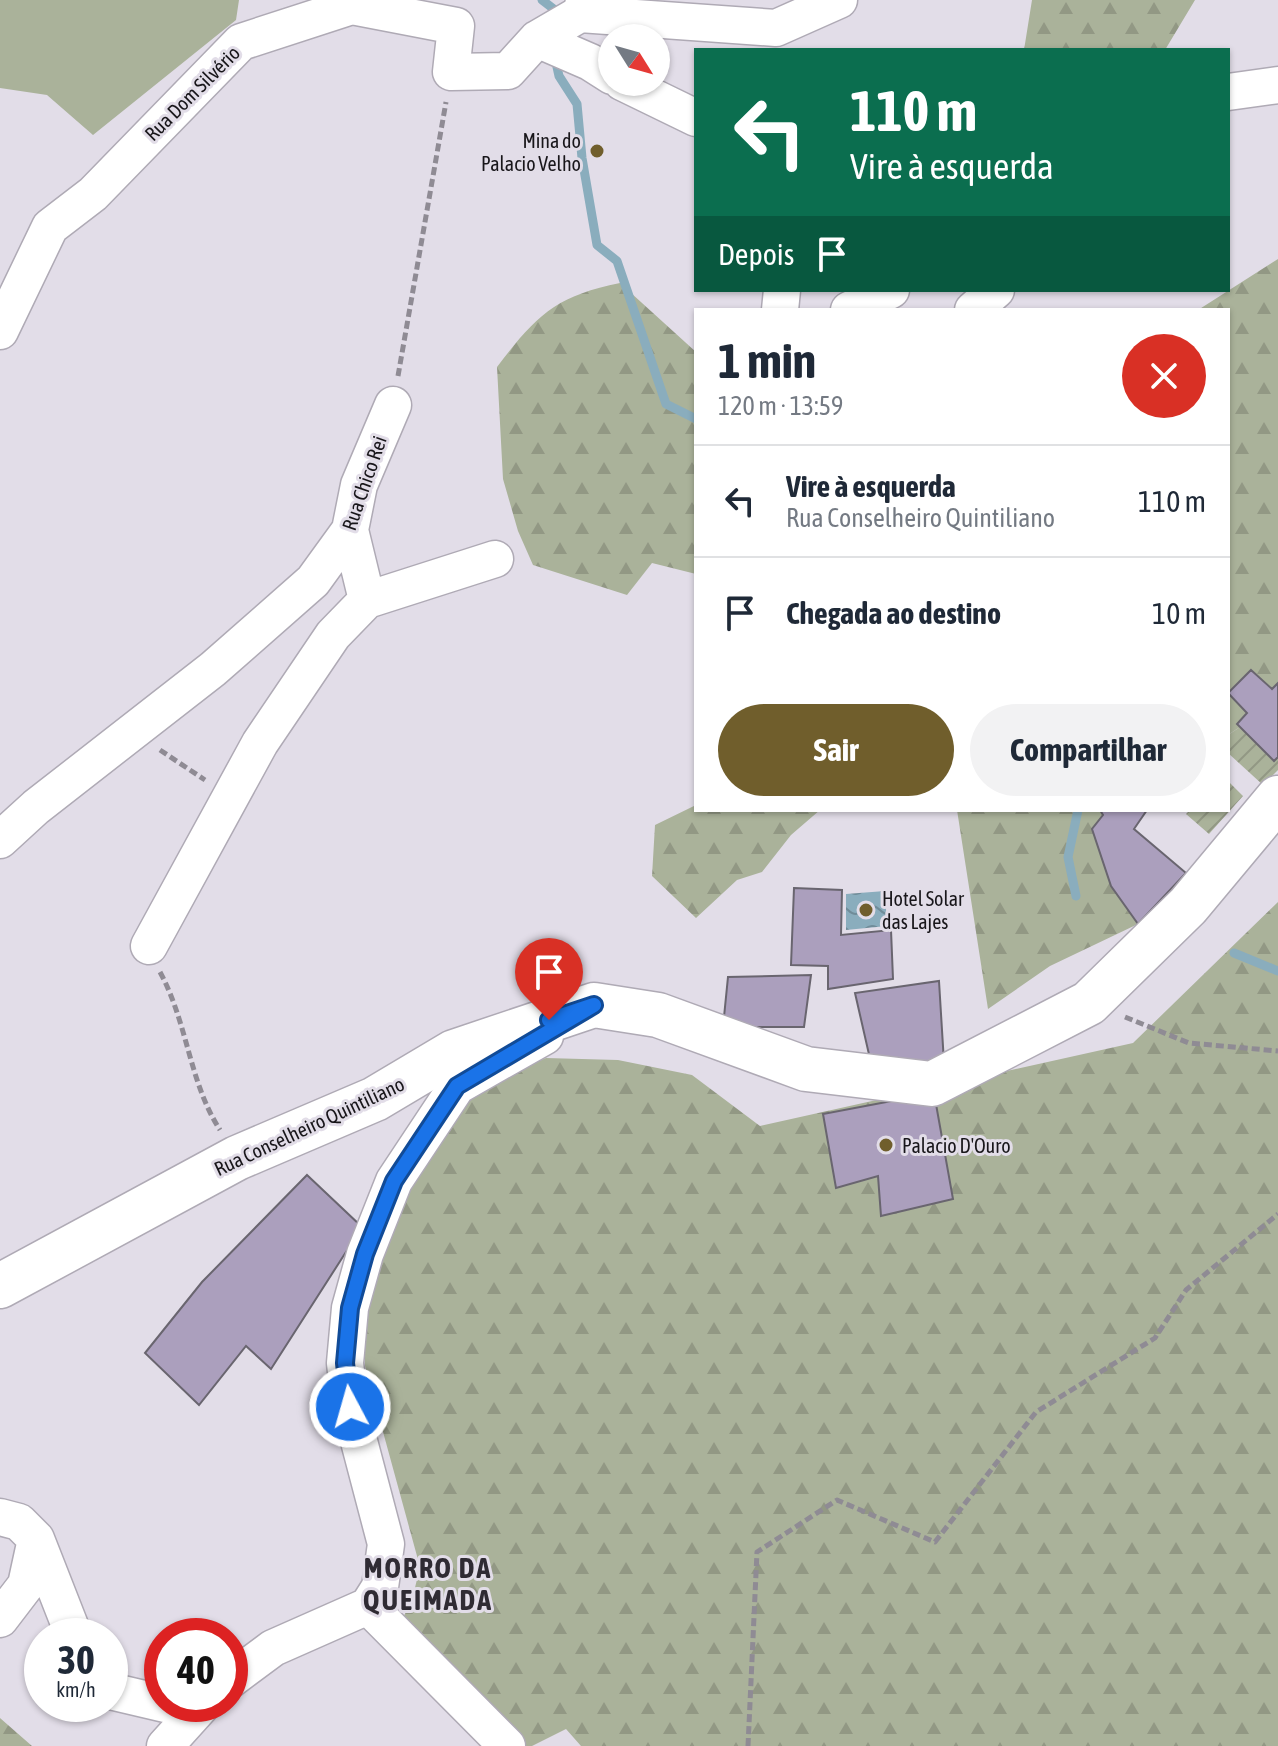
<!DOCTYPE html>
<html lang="pt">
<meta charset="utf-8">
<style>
:root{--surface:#fff;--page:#f2f2f3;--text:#1f2937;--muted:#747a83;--line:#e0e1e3;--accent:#705e2c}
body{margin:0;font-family:"Asap Condensed",sans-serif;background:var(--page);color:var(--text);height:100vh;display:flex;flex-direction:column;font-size:30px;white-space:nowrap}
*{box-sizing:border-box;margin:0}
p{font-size:26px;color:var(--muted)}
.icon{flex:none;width:44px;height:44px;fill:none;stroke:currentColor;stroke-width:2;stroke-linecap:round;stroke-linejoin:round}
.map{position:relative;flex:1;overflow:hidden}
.sheet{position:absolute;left:694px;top:308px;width:536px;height:504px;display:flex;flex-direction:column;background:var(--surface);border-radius:0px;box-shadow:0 2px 6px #0004}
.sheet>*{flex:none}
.hud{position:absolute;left:694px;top:48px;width:536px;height:244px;border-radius:0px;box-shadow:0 2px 6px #0004;background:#0b6e4f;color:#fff;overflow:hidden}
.needle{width:52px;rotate:127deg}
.controls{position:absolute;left:598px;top:24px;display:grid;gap:16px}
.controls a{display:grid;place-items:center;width:72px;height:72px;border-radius:50%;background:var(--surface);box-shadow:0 2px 6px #0004;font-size:40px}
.speed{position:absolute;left:24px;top:1618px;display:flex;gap:16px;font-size:40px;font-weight:700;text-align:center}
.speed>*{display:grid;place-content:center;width:104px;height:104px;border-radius:50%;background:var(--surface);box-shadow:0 2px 6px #0004;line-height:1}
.speed small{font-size:20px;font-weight:400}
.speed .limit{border:12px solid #d22;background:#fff;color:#111}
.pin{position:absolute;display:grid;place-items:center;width:68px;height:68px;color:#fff;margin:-82px -34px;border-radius:50% 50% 50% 0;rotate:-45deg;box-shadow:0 0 8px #0007}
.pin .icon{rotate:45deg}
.me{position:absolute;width:88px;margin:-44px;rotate:354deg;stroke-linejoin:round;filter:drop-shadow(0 0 6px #0008)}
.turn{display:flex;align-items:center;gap:28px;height:168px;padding:0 24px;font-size:36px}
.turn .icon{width:104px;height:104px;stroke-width:2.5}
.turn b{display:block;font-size:56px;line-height:68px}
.then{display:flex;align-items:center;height:76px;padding:0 24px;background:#0003;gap:16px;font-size:30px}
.round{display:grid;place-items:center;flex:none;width:84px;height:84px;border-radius:42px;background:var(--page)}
.headline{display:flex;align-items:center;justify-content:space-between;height:136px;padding:0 24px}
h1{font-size:48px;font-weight:700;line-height:60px}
.cta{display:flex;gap:16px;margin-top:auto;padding:16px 24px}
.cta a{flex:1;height:92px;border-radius:48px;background:var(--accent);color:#fff;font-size:32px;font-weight:700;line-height:92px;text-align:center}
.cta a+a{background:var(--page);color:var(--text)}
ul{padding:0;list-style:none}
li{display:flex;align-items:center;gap:24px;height:112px;padding:0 24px;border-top:2px solid var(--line)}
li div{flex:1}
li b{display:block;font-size:30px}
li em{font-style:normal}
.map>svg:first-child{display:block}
.grass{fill:#aab29a}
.forest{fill:url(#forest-firs)}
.garden{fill:url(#garden-furrows)}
.water{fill:url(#water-waves)}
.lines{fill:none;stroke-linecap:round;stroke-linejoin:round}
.stream{stroke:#8aadbd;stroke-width:9}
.building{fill:#ab9fbd;stroke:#69656f;stroke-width:2}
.minor-casing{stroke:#afaab5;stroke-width:39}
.major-casing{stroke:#afaab5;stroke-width:47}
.path{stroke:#8f8b94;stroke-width:5;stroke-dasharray:8 4;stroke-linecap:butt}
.minor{stroke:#fff;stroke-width:36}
.major{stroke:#fff;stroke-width:44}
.route-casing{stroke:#114b97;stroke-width:20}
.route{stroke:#1a73e8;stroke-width:14}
.poi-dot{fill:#705e2c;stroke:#e2dde8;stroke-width:3}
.labels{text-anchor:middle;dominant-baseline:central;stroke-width:6;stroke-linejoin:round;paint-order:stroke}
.street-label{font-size:20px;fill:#18161a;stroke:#e2dde8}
.poi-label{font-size:20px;fill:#18161a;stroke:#e2dde8;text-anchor:start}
.district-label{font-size:28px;font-weight:bold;letter-spacing:2px;fill:#2f2b33;stroke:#e2dde8}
</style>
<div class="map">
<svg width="1278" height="1746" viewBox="0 0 1278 1746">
<defs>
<pattern id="forest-firs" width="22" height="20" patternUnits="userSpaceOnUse" patternTransform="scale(2)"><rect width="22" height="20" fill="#aab29a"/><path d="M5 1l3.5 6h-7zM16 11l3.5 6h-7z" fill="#929884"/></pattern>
<pattern id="garden-furrows" width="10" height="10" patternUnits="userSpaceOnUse" patternTransform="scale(2)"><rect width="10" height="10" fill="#aab29a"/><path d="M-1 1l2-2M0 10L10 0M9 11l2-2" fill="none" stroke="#929884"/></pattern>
<pattern id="water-waves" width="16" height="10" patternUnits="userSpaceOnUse" patternTransform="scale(2)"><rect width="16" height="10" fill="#8aadbd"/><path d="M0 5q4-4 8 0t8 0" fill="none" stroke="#708c99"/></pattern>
</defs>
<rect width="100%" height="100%" fill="#e2dde8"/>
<path class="grass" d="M0 0H239L236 20 93 135 47 95 0 88Z"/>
<path class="forest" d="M1032 0H1195L1165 50H1024Z
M1278 259V683L1272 689 1251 670 1228 692 1247 713 1237 724 1240 727 1228 735V310H1198Z
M620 283 696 352V574L652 563 627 595 533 565 518 531 503 479 497 367C536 316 555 296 620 283Z
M696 805V810H820L791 835 762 872 737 880 696 918 652 876 655 825Z
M957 810H1100L1103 815 1092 829 1111 886 1138 924 1050 966 988 1009Z
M1278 902V1746H581L566 1729 532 1746H524L400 1622 411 1604 420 1567 365 1366V1298L422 1155 474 1089 546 1058 618 1060 692 1075 760 1126 1133 1043Z
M0 1718 32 1746H0Z"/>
<path class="garden" d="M1240 727 1273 761 1278 757V770L1263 785 1228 753V735Z
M1228 781 1243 796 1209 834 1186 814 1190 810H1228Z"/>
<path class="water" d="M885 891 887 926 846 930V894Z"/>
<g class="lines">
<path class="stream" d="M542 0 555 10V19
M555 58 559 76 577 104 582 158 597 245 617 261 666 404 696 419
M1076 896 1068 857 1078 810
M1234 953 1278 971"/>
</g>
<path class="building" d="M1251 670 1272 689 1278 683V757L1274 761 1237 724 1247 713 1228 693Z
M1100 810H1147L1134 829 1186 873 1138 924 1111 886 1092 829 1103 815Z
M794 888 842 890 841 935 891 930 893 979 828 989V966L791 965Z
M811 975 804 1027H723L728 977Z
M939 981 944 1063 873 1072 855 993Z
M934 1093 953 1199 881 1216 878 1176 836 1188 823 1114Z
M307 1175 362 1227 271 1369 246 1346 199 1405 145 1353 202 1282Z"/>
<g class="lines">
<g class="minor-casing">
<path id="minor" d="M580 14 776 28 839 0
M537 39 590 62 612 76
M622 82 696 118
M1228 92 1278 85
M780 310 782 290
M849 310 891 290
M973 310 996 290
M0 331 50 227 93 194 241 42 352 6 456 26 451 72 508 71 537 39 580 14 585 0
M350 530 367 600
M0 840 36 807 213 669 313 581 350 530 359 485 393 405
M149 946 260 743 333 635 367 600 495 559
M0 1517 19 1522 36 1539 74 1636
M368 1606 507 1746
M0 1619 26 1585 36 1539
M230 1680 273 1648 368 1606 380 1587 386 1544 350 1407 345 1363 350 1308 365 1254 394 1181 457 1086 545 1036
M110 1691 195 1711
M165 1746 203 1704"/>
</g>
<g class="major-casing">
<path id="major" d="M0 1286 237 1158 375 1099 454 1052 594 1005 658 1015 806 1069 932 1084 1089 1003 1188 906 1278 798"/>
</g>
<path class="path" d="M398 376 446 102
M160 750 205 780
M160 972C188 1024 189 1082 220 1130
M1125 1017 1189 1043 1278 1051
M748 1746 757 1552 837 1500 935 1542 1036 1412 1155 1338 1186 1290 1278 1214"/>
<use href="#minor" class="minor"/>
<use href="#major" class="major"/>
</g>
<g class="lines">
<g class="route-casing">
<path id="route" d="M350 1407 345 1363 350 1308 365 1254 394 1181 457 1086 594 1005 549 1020"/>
</g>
<use href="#route" class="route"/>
</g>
<g class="poi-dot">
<circle cx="597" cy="151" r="8"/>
<circle cx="866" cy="910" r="8"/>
<circle cx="886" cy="1145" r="8"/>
</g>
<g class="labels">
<g class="street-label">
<text transform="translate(192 93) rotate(-45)">Rua Dom Silvério</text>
<text transform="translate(364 483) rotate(-71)">Rua Chico Rei</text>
<text transform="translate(309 1126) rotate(-25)">Rua Conselheiro Quintiliano</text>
</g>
<g class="poi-label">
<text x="581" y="140" text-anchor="end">Mina do<tspan x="581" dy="23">Palacio Velho</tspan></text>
<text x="882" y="898">Hotel Solar<tspan x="882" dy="23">das Lajes</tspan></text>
<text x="902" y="1145">Palacio D'Ouro</text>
</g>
<g class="district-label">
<text x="428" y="1568">MORRO DA<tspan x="428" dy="32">QUEIMADA</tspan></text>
</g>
</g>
</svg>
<div class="controls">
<a><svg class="needle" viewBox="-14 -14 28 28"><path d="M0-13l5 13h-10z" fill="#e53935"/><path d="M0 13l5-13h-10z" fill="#747a83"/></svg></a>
</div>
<div class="speed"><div>30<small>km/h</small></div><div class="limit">40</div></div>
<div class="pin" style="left:549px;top:1020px;background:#d93025"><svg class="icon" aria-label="arrive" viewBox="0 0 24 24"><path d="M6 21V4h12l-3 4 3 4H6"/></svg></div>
<svg class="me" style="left:350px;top:1407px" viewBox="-20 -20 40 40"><circle r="17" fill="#1a73e8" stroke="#fff" stroke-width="3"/><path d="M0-11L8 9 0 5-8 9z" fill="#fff"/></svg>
<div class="hud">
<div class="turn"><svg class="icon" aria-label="left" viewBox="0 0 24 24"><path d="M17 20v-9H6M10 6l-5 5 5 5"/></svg><div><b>110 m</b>Vire à esquerda</div></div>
<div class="then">Depois<svg class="icon" aria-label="arrive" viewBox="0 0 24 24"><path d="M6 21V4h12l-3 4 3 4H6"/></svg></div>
</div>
<section class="sheet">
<div class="headline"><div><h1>1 min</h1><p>120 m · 13:59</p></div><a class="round" style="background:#d93025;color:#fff"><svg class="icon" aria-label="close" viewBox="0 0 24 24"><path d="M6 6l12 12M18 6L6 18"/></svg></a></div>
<ul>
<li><svg class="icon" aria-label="left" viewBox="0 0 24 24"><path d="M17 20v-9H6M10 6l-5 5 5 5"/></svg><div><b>Vire à esquerda</b><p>Rua Conselheiro Quintiliano</p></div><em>110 m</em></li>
<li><svg class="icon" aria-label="arrive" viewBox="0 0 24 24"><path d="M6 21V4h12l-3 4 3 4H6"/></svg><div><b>Chegada ao destino</b></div><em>10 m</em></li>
</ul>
<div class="cta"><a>Sair</a><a>Compartilhar</a></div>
</section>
</div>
